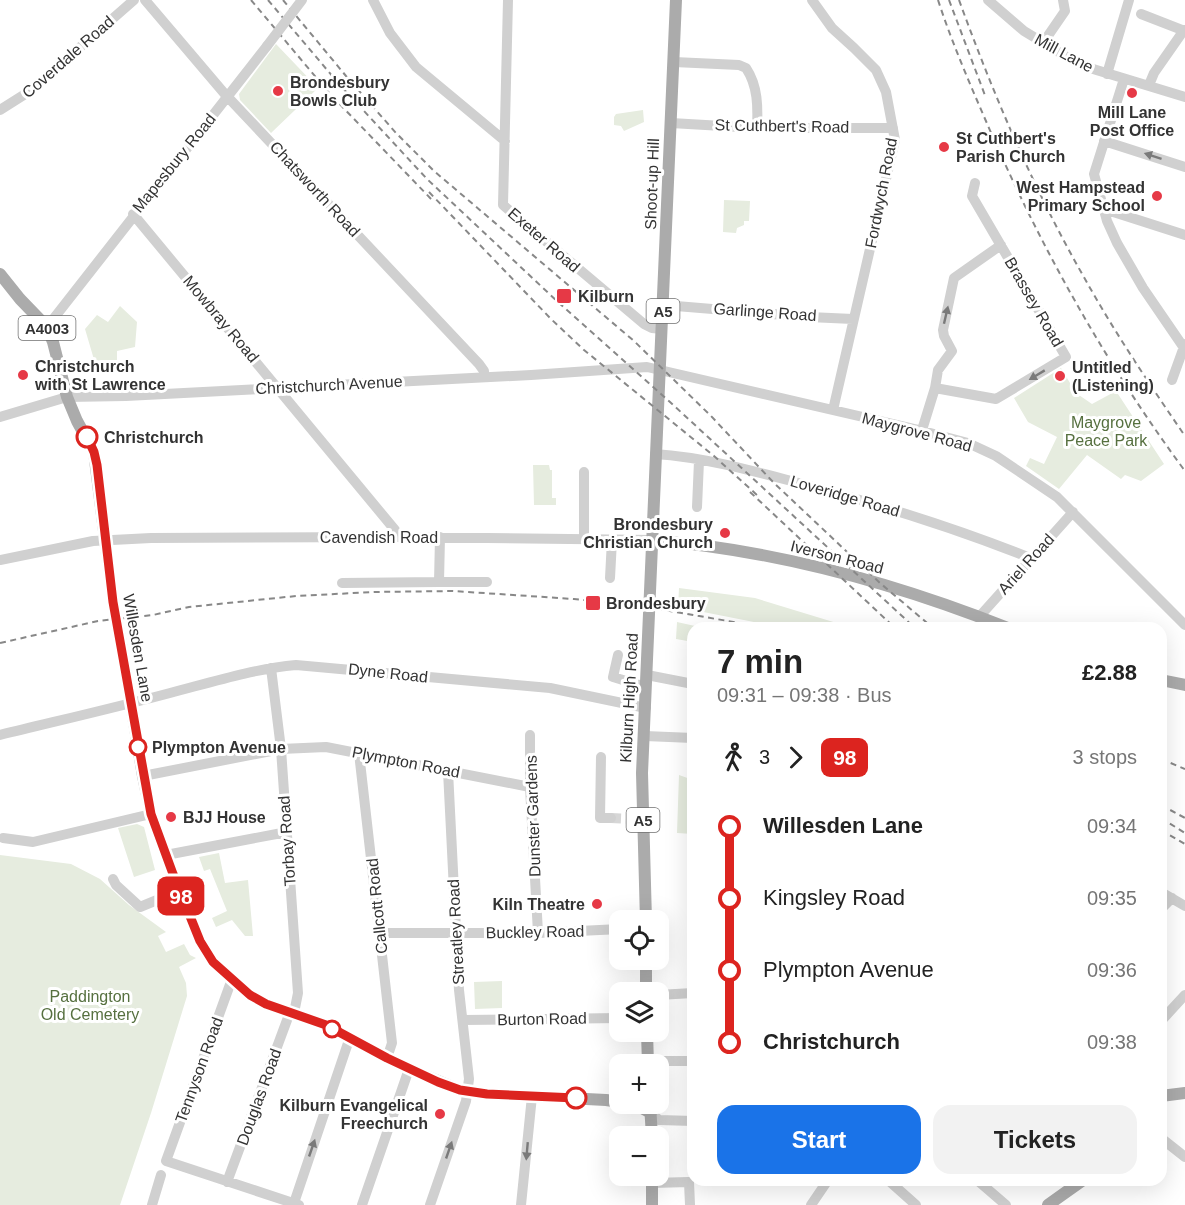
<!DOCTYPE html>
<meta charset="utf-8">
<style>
body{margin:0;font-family:Helvetica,sans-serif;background:#f2f2f2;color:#222;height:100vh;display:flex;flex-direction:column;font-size:22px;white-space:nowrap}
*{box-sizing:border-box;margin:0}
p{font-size:20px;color:#767676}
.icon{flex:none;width:33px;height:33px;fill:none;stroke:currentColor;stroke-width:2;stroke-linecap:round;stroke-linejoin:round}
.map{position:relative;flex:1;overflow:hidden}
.sheet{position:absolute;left:687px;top:622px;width:480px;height:564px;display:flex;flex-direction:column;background:#fff;border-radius:18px;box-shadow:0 6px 24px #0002}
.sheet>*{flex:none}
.badge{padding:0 12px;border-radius:9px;font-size:21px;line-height:39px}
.buttons{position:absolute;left:609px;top:910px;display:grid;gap:12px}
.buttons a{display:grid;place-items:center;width:60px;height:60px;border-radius:12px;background:#fff;box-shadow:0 6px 24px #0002;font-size:30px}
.map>.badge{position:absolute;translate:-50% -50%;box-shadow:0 0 0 3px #fff}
.legs{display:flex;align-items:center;gap:9px;height:66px;padding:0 30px;font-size:20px}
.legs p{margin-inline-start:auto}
.headline{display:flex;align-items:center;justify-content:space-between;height:102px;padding:0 30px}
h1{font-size:33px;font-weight:700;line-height:45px}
.cta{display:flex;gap:12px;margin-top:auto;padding:12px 30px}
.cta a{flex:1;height:69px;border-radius:18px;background:#1a73e8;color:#fff;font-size:24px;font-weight:700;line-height:69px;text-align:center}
.cta a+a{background:#f2f2f2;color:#222}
ul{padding:0 30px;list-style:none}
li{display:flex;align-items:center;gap:21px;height:72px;font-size:22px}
li i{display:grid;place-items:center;width:9px;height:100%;margin:0 8px;background:currentColor}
li i::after{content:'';width:15px;height:15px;margin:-8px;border:4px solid;border-radius:50%;background:#fff}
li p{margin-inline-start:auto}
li:first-child i{background:linear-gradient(#0000 50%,currentColor 0)}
li:last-child i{background:linear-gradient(currentColor 50%,#0000 0)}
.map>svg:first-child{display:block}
</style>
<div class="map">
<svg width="1185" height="1205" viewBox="0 0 1185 1205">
<rect width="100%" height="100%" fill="#fff"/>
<path fill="#e6ecdf" d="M276,44L318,88L271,133L240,100L239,94Z
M643,110L644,122L624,131L621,126L614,125V117L616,114Z
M724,200L750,201L749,221H744V225L737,228L736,233L723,232Z
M120,306L137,322L135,347L117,351V360L95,363L85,329L97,315L108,322Z
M1061,368L1076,393L1092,404L1116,391L1164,464L1141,481L1125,475L1121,479L1087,455L1059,489L1026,466L1030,458L1044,464L1057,437L1028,422L1014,398Z
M533,465H549L550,470H552V498H556V505H534Z
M679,588L755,598L853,628H785L678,607Z
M677,622L704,628H705H693V642L676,639Z
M679,775L693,780V834L677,833Z
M137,824L144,827L155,870L134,877L118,828Z
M219,853L225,883L248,880L253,936H245L232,920L216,927L212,918L227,911L210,869L204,871L199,857Z
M0,855L71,864L100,879L129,905L166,932L158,936L166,952L184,944L190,955L196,958L179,967L186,983L187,996L151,1113L120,1205H0Z
M502,981V1008L475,1009L474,982Z"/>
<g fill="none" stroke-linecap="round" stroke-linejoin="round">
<path stroke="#d6d6d6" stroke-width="10" stroke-dasharray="10 5" stroke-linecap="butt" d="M611,818L632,819"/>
<path stroke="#d0d0d0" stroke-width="10" d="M145,0L224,93L479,364L484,371V377
M373,0L390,33L416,67L505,141
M508,0L503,205L644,324L652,328L662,329
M812,0L832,28L854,48L876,70L886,92L895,140L833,410
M988,0L1024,31L1080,65L1185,97
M1141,14L1185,31
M1043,43L1065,11L1063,0
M674,62L739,65L746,68C758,86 758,107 757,128
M1107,74L1129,0
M1124,79L1094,174L1107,221L1117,243L1143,288L1184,348
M1149,85L1154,73L1184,30
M0,110L30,91L134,0
M671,123L757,128H893
M1104,141L1185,167
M1104,209L1185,235
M133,214L395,530V537
M676,306L809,317L853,319
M47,327L267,46
M1172,380L1185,344
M935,388L996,399L1066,357L972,196L975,183
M0,417L67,397L126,396L531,375L647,367L919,430L968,443L996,456L1057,497L1185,625
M922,430L935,388L938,370L952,351L944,336L943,330L954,278L1001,245
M655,454C702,457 750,470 795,482C875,503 953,527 1030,558
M584,472V539
M697,507L699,461
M0,560L93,541L151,538L395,537L652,540
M610,578L612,540
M439,582H487
M342,583L439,582L440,537
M979,617L1073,512
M618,655L613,677L646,687
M271,668L281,749L298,993L294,1013
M647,675L693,684
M0,735C57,721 114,708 170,693C212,682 253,669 296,665L550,688L646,708
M530,735V787L538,933
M645,736L693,738
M359,753L392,1043L387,1058
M601,757L600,818H611
M143,776L281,749L326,747L530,787
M632,819H643
M3,838L33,842L151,814
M166,855L287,832
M113,879L116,885L140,907L179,891
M1161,892L1185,906
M1161,909L1172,898
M379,933H538L620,929
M232,979L166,1161L299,1205
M658,995L693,993
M464,1020L620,1018
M1161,1021L1185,995
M648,1061H693
M651,1113L659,1120L693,1121
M1161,1138L1185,1157
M888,1180L916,1205
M977,1180L1006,1205
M227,1182L290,1012
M652,1183L689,1182L690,1205
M294,1203L350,1037
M152,1205L161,1175
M362,1205L409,1069
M430,1205L466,1101L469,1079L459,990L448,771
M521,1205L532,1096
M811,1205L828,1180"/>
<path stroke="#ababab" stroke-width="12" d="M0,274L20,299L47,327L53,342L67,397L77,421L94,452L113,602
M652,540C774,550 895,583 1008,628
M120,638L143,776L151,814L173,874L200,941L213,962L250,995L266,1004L326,1025L409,1069L460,1090L487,1094L606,1100L620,1102
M1161,680L1185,685
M646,921L642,773L676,0
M646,960V993
M647,1032L648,1065
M1161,1096L1185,1093
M628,1104L640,1107L651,1113
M650,1104L652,1137
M652,1176V1205
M1048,1205L1083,1180"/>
<path stroke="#888" stroke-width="2" stroke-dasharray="6 4.5" stroke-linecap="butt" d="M251,0L330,94L432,200
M268,0L339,84L427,179L559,303L670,402L915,628
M283,0L346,76L396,133L434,171L634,341L711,416L774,483L880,583L933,628
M938,0C953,46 973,91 992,135C1044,253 1108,367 1185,471
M949,0L986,98
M959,0C994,96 1034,190 1085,279C1115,333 1150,385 1185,436
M429,192L551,319L584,350L714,456L757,495
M750,492L895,628
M0,643L98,621L153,615L189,607L296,596L374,592L453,591L574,599L640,606L769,628
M1161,759L1185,769
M1161,805L1185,818
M1161,818L1185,833
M1161,830L1185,844"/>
<path stroke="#d0d0d0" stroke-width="10" d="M267,46L302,0"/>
<path stroke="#ababab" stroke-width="12" d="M113,602L120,638"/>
</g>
<defs><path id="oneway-solid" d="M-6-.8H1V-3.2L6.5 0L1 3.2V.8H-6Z" transform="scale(1.5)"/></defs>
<g fill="#7a7a7a">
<use href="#oneway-solid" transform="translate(1153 156) rotate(-162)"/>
<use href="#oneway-solid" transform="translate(946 315) rotate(-77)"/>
<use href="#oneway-solid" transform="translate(1037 375) rotate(149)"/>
<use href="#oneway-solid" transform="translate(312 1148) rotate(-71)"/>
<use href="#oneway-solid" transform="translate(449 1150) rotate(-71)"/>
<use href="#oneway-solid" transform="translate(527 1151) rotate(95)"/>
</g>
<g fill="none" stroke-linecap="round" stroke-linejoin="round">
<defs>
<path id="line-1" d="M87,437L94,452L97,465L113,602L151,814L173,874L200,941L213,962L250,995L266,1004L326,1025L387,1058L438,1082L460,1090L487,1094L576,1098"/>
</defs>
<use href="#line-1" stroke="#fff" stroke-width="14"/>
<use href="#line-1" stroke="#dc241f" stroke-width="9"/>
</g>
<g fill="#e63946" stroke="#fff" stroke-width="2">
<circle cx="278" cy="91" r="6"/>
<circle cx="1132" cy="93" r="6"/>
<circle cx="944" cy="147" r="6"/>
<circle cx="1157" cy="196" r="6"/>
<rect x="556" y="288" width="16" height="16" rx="3"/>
<circle cx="23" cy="375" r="6"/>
<circle cx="1060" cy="376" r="6"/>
<circle cx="725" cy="533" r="6"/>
<rect x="585" y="595" width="16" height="16" rx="3"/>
<circle cx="171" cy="817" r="6"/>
<circle cx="597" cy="904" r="6"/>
<circle cx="440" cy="1114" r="6"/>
</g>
<g fill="#fff" stroke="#dc241f" stroke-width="3">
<circle cx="87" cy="437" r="10"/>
<circle cx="138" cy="747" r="8"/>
<circle cx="332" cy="1029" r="8"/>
<circle cx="576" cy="1098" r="10"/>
</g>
<g text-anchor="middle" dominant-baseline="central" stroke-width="6" stroke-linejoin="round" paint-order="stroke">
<g fill="#fff" stroke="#707070" stroke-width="1.5">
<rect x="646.5" y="299" width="33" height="24" rx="4.5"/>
<rect x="18.5" y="316" width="57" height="24" rx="4.5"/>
<rect x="626.5" y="808" width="33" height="24" rx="4.5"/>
</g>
<g font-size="15" font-weight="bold" fill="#333">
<text x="663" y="311">A5</text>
<text x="47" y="328">A4003</text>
<text x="643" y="820">A5</text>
</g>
<g font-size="16" fill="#333" stroke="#fff">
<text transform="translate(1064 53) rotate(28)">Mill Lane</text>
<text transform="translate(68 57) rotate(-41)">Coverdale Road</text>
<text transform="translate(782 126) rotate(1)">St Cuthbert's Road</text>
<text transform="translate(174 163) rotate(-51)">Mapesbury Road</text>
<text transform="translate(652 184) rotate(-88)">Shoot-up Hill</text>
<text transform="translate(315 189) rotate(47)">Chatsworth Road</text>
<text transform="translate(881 193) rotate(-79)">Fordwych Road</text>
<text transform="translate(544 240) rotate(41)">Exeter Road</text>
<text transform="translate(1034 302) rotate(60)">Brassey Road</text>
<text transform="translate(765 312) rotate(4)">Garlinge Road</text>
<text transform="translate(221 319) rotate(50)">Mowbray Road</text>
<text transform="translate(329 385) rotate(-3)">Christchurch Avenue</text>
<text transform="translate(917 432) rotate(15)">Maygrove Road</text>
<text transform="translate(845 496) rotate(16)">Loveridge Road</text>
<text x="379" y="537">Cavendish Road</text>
<text transform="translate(837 557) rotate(14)">Iverson Road</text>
<text transform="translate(1026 564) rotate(-48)">Ariel Road</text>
<text transform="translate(138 648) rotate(80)">Willesden Lane</text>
<text transform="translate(388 673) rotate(6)">Dyne Road</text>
<text transform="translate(629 698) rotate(-87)">Kilburn High Road</text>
<text transform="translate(406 762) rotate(11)">Plympton Road</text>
<text transform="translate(533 816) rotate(-92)">Dunster Gardens</text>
<text transform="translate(287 841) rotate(-94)">Torbay Road</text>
<text transform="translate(377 906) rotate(-96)">Callcott Road</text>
<text transform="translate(456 932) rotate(-93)">Streatley Road</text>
<text transform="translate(535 932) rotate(-1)">Buckley Road</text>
<text transform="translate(542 1019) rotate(-1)">Burton Road</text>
<text transform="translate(199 1070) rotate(-70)">Tennyson Road</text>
<text transform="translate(259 1097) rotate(-70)">Douglas Road</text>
</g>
<g font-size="16" font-weight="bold" fill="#333" stroke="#fff" text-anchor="start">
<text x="290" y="82">Brondesbury<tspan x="290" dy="18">Bowls Club</tspan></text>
<text x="1132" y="112" text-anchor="middle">Mill Lane<tspan x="1132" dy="18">Post Office</tspan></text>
<text x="956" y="138">St Cuthbert's<tspan x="956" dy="18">Parish Church</tspan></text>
<text x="1145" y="187" text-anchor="end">West Hampstead<tspan x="1145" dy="18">Primary School</tspan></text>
<text x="578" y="296">Kilburn</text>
<text x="35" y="366">Christchurch<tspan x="35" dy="18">with St Lawrence</tspan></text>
<text x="1072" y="367">Untitled<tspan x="1072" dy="18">(Listening)</tspan></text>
<text x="713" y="524" text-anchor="end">Brondesbury<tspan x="713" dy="18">Christian Church</tspan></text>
<text x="606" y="603">Brondesbury</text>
<text x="183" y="817">BJJ House</text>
<text x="585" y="904" text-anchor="end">Kiln Theatre</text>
<text x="428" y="1105" text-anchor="end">Kilburn Evangelical<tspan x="428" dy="18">Freechurch</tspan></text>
</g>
<g font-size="16" fill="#56703f" stroke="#fff">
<text x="1106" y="422">Maygrove<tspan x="1106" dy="18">Peace Park</tspan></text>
<text x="90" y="996">Paddington<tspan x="90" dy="18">Old Cemetery</tspan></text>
</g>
<g font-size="16" font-weight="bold" fill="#333" stroke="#fff" text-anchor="start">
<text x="104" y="437">Christchurch</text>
<text x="152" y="747">Plympton Avenue</text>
</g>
</g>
</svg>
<div class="buttons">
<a><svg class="icon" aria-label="locate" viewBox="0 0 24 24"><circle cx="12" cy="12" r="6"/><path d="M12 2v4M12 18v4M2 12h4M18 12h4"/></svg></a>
<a><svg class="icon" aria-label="layers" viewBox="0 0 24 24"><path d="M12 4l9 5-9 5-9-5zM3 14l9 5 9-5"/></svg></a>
<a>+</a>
<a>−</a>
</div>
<b class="badge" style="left:181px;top:896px;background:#dc241f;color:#fff">98</b>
<section class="sheet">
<div class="headline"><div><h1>7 min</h1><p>09:31 – 09:38 · Bus</p></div><b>£2.88</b></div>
<div class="legs"><svg class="icon" aria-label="walk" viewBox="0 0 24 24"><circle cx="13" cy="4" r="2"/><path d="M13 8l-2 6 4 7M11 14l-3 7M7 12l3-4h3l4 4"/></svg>3<svg class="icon" aria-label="forward" viewBox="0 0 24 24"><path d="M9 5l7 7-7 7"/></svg><b class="badge" style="background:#dc241f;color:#fff">98</b><p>3 stops</p></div>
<ul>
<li><i style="color:#dc241f"></i><b>Willesden Lane</b><p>09:34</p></li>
<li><i style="color:#dc241f"></i><span>Kingsley Road</span><p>09:35</p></li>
<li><i style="color:#dc241f"></i><span>Plympton Avenue</span><p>09:36</p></li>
<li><i style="color:#dc241f"></i><b>Christchurch</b><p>09:38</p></li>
</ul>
<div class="cta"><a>Start</a><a>Tickets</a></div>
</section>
</div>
